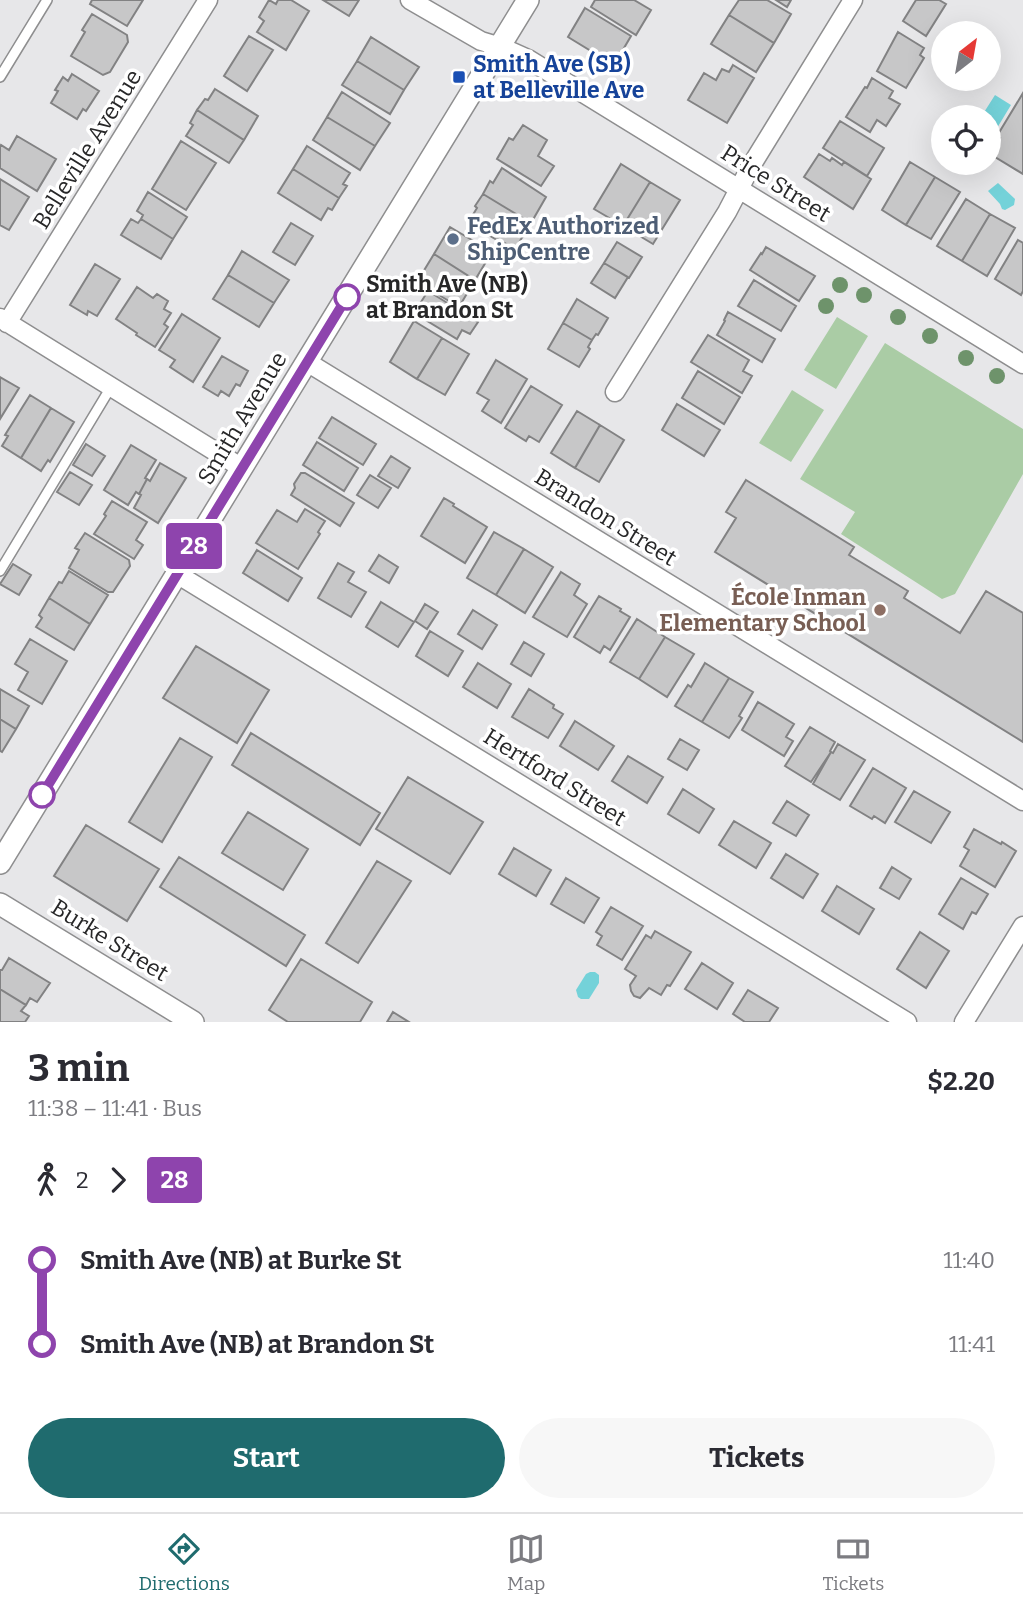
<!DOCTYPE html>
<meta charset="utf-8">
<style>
body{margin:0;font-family:Bitter,serif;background:#f7f7f7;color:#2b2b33;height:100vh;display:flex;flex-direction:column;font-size:26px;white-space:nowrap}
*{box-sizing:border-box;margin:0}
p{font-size:23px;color:#7c7c81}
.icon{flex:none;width:38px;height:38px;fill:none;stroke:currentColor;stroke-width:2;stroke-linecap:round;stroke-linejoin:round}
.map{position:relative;height:1022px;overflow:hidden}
.details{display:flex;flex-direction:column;background:#fff;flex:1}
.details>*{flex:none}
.badge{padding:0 14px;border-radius:5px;font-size:24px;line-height:46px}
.needle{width:46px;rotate:31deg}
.buttons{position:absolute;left:931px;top:21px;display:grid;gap:14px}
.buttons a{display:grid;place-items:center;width:70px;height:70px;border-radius:50%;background:#fff;box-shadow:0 7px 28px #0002;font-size:35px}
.map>.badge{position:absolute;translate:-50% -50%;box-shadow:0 0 0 4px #fff}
.legs{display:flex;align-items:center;gap:10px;height:77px;padding:0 28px;font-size:23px}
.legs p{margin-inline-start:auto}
.head{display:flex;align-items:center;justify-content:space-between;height:119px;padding:0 28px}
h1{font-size:38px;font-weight:700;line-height:52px}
.cta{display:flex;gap:14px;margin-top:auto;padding:14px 28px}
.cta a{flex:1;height:80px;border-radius:42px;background:#1f6b6e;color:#fff;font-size:28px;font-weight:700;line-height:80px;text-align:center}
.cta a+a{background:#f7f7f7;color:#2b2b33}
ul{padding:0 28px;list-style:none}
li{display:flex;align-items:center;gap:24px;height:84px;font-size:26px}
li i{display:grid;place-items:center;width:10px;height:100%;margin:0 9px;background:currentColor}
li i::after{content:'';width:18px;height:18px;margin:-9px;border:5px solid;border-radius:50%;background:#fff}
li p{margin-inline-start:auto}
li:first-child i{background:linear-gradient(#0000 50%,currentColor 0)}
li:last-child i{background:linear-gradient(currentColor 50%,#0000 0)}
.tabs{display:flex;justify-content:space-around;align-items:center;height:98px;border-top:2px solid #e1e1e2;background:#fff;font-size:19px;color:#7c7c81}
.tabs a{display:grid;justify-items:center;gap:4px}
.tabs .on{color:#1f6b6e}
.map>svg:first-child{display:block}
</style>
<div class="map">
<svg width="1023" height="1022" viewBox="0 0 1023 1022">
<rect width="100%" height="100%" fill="#e7e7e9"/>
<path fill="#aacca5" d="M837,317L868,336L836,389L804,370Z
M885,343L1023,429V474L955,594L942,599L841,534L855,512L800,479Z
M792,390L824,410L791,462L759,443Z"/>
<path fill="#74d2d9" d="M995,95L1011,105L994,133L989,130V117H981Z
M998,183L1015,199L1014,205L1005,210L1002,209L1000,204L988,191Z
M590,972H595L599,975V983L589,999H581L578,997L576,990L586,974Z"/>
<path fill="#c7c7c8" stroke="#828283" stroke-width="2" d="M92,0H143L127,26L90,4Z
M269,0L276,4L278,0H291L309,11L286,50L257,32L264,21L259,17Z
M323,0H359L349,16Z
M595,0H634L651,10L636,35L591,7Z
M739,0H767L791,14L774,43L729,15Z
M776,0H791L787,7Z
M916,0H939L946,4L926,36L903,21Z
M585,8L631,36L614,65L568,37Z
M92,14L127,35L128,42L110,72L103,75L71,56L85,32L82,30Z
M729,15L774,43L756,72L711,44Z
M898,32L924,48L920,55L924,58L906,88L877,71Z
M249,36L273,50L247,91L224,76Z
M371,37L419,67L404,90L357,61Z
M357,61L404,90L390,114L342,85Z
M733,65L754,78L727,123L688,100L704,73L716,80L722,69L729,72Z
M72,74L99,91L86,111L83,109L77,119L51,103L58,91L55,90L63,77L68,81Z
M872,78L893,91L889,98L900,104L886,126L877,120L870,132L846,117L865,87L867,88Z
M215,89L258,116L244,140L197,110L205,99L208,100Z
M342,92L390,123L375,146L327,117Z
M1023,93V174L990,154L1000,138L997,136Z
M197,110L244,140L229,163L186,136L193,125L190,123Z
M327,117L375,146L360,170L313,140Z
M840,121L884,148L867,176L823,148Z
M523,125L547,140L538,156L554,166L541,186L497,159L509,138L513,140Z
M17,136L56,159L37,191L0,168V147L1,145L9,150Z
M181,141L216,163L186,210L152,189Z
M307,146L350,173L343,184L347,186L339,198L293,169Z
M819,154L830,161L832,158L842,165L844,162L871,179L853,209L804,177Z
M910,162L935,177L906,225L882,210Z
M621,164L650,182L623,226L594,209Z
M502,168L546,197L531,223L483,194L490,181L493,183Z
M293,169L339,198L332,210L328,208L321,220L278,193Z
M935,177L960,192L931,239L906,225Z
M0,179L29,197L9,230L0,225Z
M650,182L680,200L653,244L623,226Z
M148,192L187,217L173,239L141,219L143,215L137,211Z
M483,194L531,223L515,249L498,239L497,240L468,223L477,208L475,206Z
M966,199L990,214L962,261L937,246Z
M990,214L1015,228L987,276L962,261Z
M131,219L138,223L141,219L173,239L161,259L121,235Z
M291,223L313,236L295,265L273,252Z
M450,227L492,252L475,280L434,254Z
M1018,240L1023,243V291L1021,295L995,279Z
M617,242L642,257L629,278L604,263Z
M766,247L815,276L799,301L750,270L761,253L762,254Z
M242,251L289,280L274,303L228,275Z
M434,254L475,280L459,307L417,282Z
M604,263L628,277L615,298L591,283Z
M95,264L120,279L97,316L88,311L87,315L70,305Z
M228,275L274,303L259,327L213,299Z
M754,280L796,306L781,331L738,306Z
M137,287L153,298L157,294L168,301L164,309L171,313L164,324L168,327L155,347L136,335L137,333L116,319Z
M428,291L478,322L470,334L462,330L457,339L414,313Z
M577,299L608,318L598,335L596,334L592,340L563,323Z
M728,312L775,339L762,362L717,335L725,321L724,320Z
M182,314L220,338L193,382L170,367L175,360L159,350Z
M414,321L442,338L417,379L390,362Z
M563,323L592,340L588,347L590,349L579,367L548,349Z
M708,335L749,360L743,371L752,376L742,393L691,362Z
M442,338L469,354L445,395L417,379Z
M222,356L248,371L240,386L236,384L229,396L221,391L218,396L203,387Z
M496,360L527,379L501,423L482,411L489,400L477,393Z
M698,371L740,397L724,424L682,398Z
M0,377L19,388L0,419Z
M531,386L562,405L539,442L529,436L526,441L505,428Z
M30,395L51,408L21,458L2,446L8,436L5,435Z
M677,404L720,430L704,456L662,430Z
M51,408L74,422L50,462L48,460L41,471L21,458Z
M577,411L600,425L575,468L551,453Z
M332,417L376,444L363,465L319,438Z
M600,425L624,440L599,482L575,468Z
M317,442L358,468L344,491L303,465Z
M86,444L105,456L92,476L73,465Z
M131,445L156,460L145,478L147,479L139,494L136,492L128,505L104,490Z
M391,456L410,468L398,488L378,476Z
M160,463L186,478L158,523L134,508L141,495L139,494L147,479L150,481Z
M70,472L92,485L79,505L57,492Z
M301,473H305L354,503L340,526L291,495L295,488L294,484Z
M370,475L391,488L378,508L357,495Z
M746,480L854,547L849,555L908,591L904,598L960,633L986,591L1023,613V742L715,552L736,518L726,512Z
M444,498L454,504L453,506L487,527L465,563L421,536Z
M112,501L147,522L136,540L143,545L134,559L94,534L106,516L104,514Z
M305,509L325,521L318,532L320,534L298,569L256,543L277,510L297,522Z
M494,532L524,549L496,595L467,578Z
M85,533L129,560L130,566L113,592H108L69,568L79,550L75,548Z
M524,549L553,567L525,613L496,595Z
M257,550L302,578L288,601L243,573Z
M379,555L398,567L389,583L369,571Z
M338,563L354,572L348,582L366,592L351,617L318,598Z
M13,564L31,575L19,595L0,584Z
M69,571L108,595L90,624L49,598L59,582L62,583Z
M561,572L580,584L574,595L587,604L567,637L533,617Z
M599,596L621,609L620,611L630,617L610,650L604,646L600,653L574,637Z
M49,598L90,624L74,650L36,627L42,618L39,615Z
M381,602L414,622L398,647L366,627Z
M425,604L438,612L427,629L415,621Z
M473,610L497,625L482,649L458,634Z
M637,619L665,637L639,679L610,662Z
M430,631L463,651L448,676L416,656Z
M665,637L694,654L667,697L639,679Z
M30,639L67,661L42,704L18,690L28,672L15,664Z
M524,642L544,654L531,676L511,664Z
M196,646L269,690L237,743L163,698Z
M478,663L511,684L497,708L463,687Z
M705,663L729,678L702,722L675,706L688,685L691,687Z
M729,678L753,692L739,716L742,718L729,738L702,722Z
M0,689L29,706L16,729L0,719Z
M529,689L554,705L553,708L563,714L548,738L512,717Z
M758,702L794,724L786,737L793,741L784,756L742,730Z
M0,719L16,729L2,752L0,751Z
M575,721L614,746L598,770L560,746Z
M810,727L835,742L830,751L831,752L811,782L785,766Z
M251,733L380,813L360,845L232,765Z
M180,738L212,757L162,842L129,822Z
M680,739L699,750L687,770L668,759Z
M838,744L865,760L840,800L813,784L831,752L833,753Z
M628,756L663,777L647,803L612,781Z
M873,768L906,788L885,823L874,816L872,819L850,806Z
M408,777L483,822L450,874L376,829Z
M683,789L714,809L699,833L668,814Z
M914,791L950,812L931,843L895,822Z
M787,801L809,815L796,836L773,823Z
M248,812L308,849L283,890L222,853Z
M734,821L771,843L756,868L719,845Z
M86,825L159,869L127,921L54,876Z
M974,829L1001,844L1002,842L1016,851L995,887L960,866L969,850L964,847Z
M514,848L551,870L536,896L499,874Z
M786,854L818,874L803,898L771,878Z
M179,857L305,935L286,966L160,887Z
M377,861L411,881L358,963L326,943Z
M892,867L911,879L899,899L880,888Z
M566,878L599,898L584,923L551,904Z
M961,878L988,894L976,914L972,912L963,929L939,914Z
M837,886L874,909L859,934L822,911Z
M611,907L643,926L622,960L597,945L602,936L596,932Z
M655,931L691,952L670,986L667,985L661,995L649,988L640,998L634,996L631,991L630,985L636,976L625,969L646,935L651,938Z
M920,932L949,951L926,988L897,969Z
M9,958L50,983L37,1002L30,998L26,1005L0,989V970H2Z
M301,959L372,1002L360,1022H288L269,1010Z
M702,963L733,983L717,1009L685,989Z
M0,989L26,1005L21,1011L29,1016L25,1022H0Z
M748,990L778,1008L769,1022H745L733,1014Z
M393,1012L409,1022H387Z"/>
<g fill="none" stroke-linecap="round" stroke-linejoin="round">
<defs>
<path id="service" d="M0,77L47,0
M0,571L111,387"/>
<path id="minor" d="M410,0L481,41L501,47L528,59L1023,364
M0,318L242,468
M7,323L208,0
M307,362L1023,801
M615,392L727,212L751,166L853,0
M177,574L907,1022
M964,1022L1023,926"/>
<path id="tertiary" d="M0,863L528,0
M0,904L193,1022"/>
</defs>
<use href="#service" stroke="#8e8e8f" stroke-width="12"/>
<use href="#minor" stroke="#8e8e8f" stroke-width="21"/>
<use href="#tertiary" stroke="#8e8e8f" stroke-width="24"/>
<use href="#service" stroke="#fff" stroke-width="9"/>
<use href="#minor" stroke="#fff" stroke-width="18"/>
<use href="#tertiary" stroke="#fff" stroke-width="21"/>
</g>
<g fill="#6e936b">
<circle cx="840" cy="285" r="8"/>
<circle cx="864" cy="295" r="8"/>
<circle cx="826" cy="306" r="8"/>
<circle cx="898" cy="317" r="8"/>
<circle cx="930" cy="336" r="8"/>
<circle cx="966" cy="358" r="8"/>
<circle cx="997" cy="376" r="8"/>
</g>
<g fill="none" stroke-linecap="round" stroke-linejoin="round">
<defs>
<path id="line-1" d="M42,795L347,297"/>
</defs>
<use href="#line-1" stroke="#fff" stroke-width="16"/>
<use href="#line-1" stroke="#8e44ad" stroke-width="10"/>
</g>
<rect fill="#1a4fb4" stroke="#fff" stroke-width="2.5" x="452" y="70" width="14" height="14" rx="3.5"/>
<circle fill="#5c6f8a" stroke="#fff" stroke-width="2.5" cx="453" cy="239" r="7"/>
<g fill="#fff" stroke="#8e44ad" stroke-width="3.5">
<circle cx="347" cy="297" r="12"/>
<circle cx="42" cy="795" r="12"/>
</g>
<circle fill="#8d6e63" stroke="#fff" stroke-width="2.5" cx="880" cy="610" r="7"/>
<g text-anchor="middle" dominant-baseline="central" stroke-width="7" stroke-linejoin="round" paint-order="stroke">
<g font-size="23" font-weight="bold" fill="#164399" stroke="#fff" text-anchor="start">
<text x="473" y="64">Smith Ave (SB)<tspan x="473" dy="26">at Belleville Ave</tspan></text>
</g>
<g font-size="23" fill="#272728" stroke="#fff">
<text transform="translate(87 149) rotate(-58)">Belleville Avenue</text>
<text transform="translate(776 183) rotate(32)">Price Street</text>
<text transform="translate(242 418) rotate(-59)">Smith Avenue</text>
<text transform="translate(606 517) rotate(32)">Brandon Street</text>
<text transform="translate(555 777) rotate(32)">Hertford Street</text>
<text transform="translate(110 940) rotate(32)">Burke Street</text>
</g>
<g font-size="23" font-weight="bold" fill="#4e5e75" stroke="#fff" text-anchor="start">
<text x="467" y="226">FedEx Authorized<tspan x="467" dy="26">ShipCentre</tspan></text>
</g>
<g font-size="23" font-weight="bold" fill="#272728" stroke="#fff" text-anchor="start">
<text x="366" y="284">Smith Ave (NB)<tspan x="366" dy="26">at Brandon St</tspan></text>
</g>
<g font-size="23" font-weight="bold" fill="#785e54" stroke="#fff" text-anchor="end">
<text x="866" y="597">École Inman<tspan x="866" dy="26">Elementary School</tspan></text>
</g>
</g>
</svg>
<div class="buttons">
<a><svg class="needle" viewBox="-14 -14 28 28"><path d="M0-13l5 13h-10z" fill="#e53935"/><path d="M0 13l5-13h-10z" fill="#7c7c81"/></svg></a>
<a><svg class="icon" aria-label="locate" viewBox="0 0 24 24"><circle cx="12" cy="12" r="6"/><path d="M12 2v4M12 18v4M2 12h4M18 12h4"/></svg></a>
</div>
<b class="badge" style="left:194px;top:546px;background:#8e44ad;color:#fff">28</b>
</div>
<section class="details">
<div class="head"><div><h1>3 min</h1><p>11:38 – 11:41 · Bus</p></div><b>$2.20</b></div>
<div class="legs"><svg class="icon" aria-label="walk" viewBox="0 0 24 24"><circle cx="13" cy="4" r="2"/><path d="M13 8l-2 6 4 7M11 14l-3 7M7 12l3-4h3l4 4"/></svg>2<svg class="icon" aria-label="forward" viewBox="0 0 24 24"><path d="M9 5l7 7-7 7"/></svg><b class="badge" style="background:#8e44ad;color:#fff">28</b></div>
<ul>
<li><i style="color:#8e44ad"></i><b>Smith Ave (NB) at Burke St</b><p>11:40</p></li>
<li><i style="color:#8e44ad"></i><b>Smith Ave (NB) at Brandon St</b><p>11:41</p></li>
</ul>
<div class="cta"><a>Start</a><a>Tickets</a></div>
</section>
<nav class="tabs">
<a class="on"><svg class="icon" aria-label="directions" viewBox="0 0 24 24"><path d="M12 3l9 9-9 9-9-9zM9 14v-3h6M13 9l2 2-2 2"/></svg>Directions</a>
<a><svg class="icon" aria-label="map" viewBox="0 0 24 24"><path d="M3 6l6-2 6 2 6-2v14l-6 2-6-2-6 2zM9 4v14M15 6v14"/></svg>Map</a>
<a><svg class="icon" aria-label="tickets" viewBox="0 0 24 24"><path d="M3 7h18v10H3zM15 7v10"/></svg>Tickets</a>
</nav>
